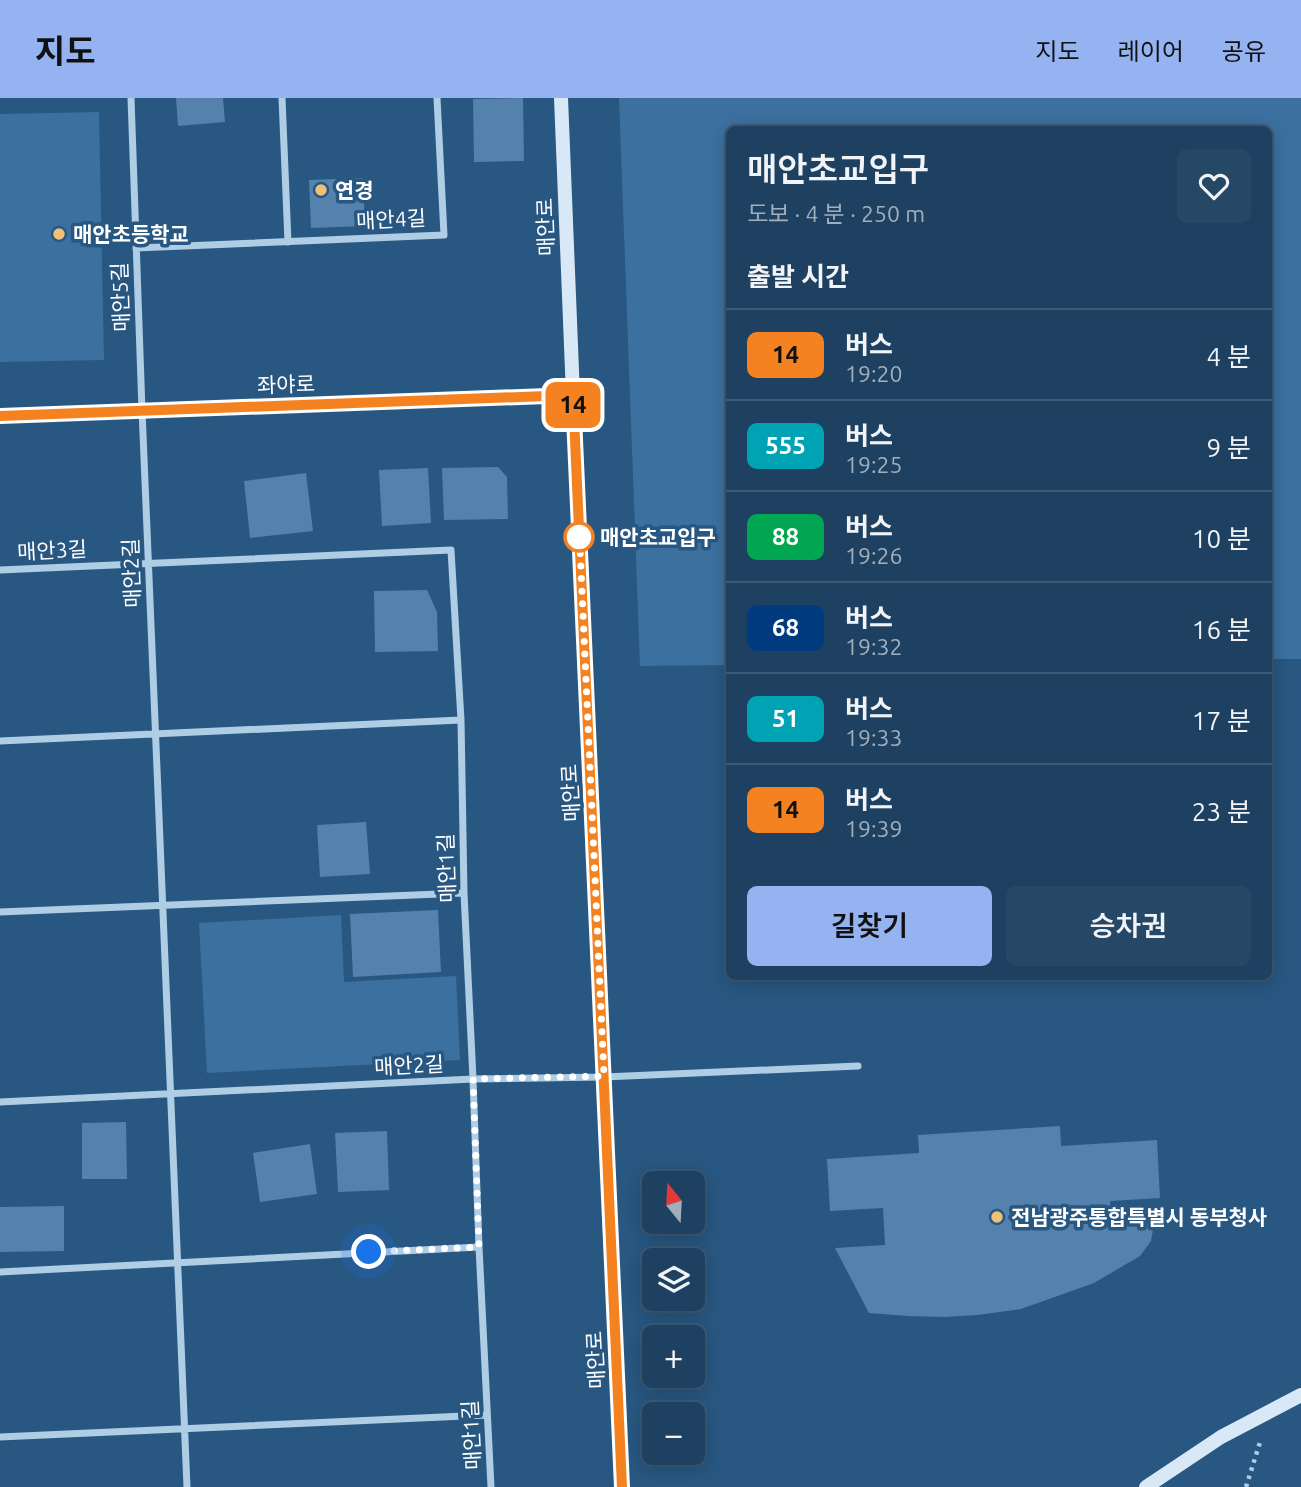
<!DOCTYPE html>
<html lang="ko">
<meta charset="utf-8">
<style>
body{margin:0;font-family:Ubuntu,"Noto Sans KR",sans-serif;background:#264867;color:#f1f3f6;height:100vh;display:flex;flex-direction:column;font-size:26px;white-space:nowrap}
*{box-sizing:border-box;margin:0}
p{font-size:23px;color:#a1afbd}
.icon{flex:none;width:38px;height:38px;fill:none;stroke:currentColor;stroke-width:2;stroke-linecap:round;stroke-linejoin:round}
.map{position:relative;flex:1;overflow:hidden}
.details{position:absolute;left:726px;top:28px;width:546px;height:854px;display:flex;flex-direction:column;background:#1e4161;border-radius:10px;box-shadow:0 4px 18px #0003,0 0 0 2px #3c5a76}
.details>*{flex:none}
.badge{padding:0 14px;border-radius:10px;font-size:24px;line-height:46px}
.needle{width:46px;rotate:342deg}
.buttons{position:absolute;left:642px;top:1073px;display:grid;gap:14px}
.buttons a{display:grid;place-items:center;width:63px;height:63px;border-radius:10px;background:#1e4161;box-shadow:0 4px 18px #0003,0 0 0 2px #3c5a76;font-size:35px}
.you{position:absolute;width:35px;height:35px;margin:-18px;border:5px solid #fff;border-radius:50%;background:#1a73e8;box-shadow:0 0 0 10px #1a73e833}
.map>.badge{position:absolute;translate:-50% -50%;box-shadow:0 0 0 4px #fff}
h2{padding:0 21px;font-size:26px;line-height:63px}
.round{display:grid;place-items:center;flex:none;width:74px;height:74px;border-radius:10px;background:#264867}
.summary{display:flex;align-items:center;justify-content:space-between;height:119px;padding:0 21px}
h1{font-size:33px;font-weight:600;line-height:52px}
.action{display:flex;gap:14px;margin-top:auto;padding:14px 21px}
.action a{flex:1;height:80px;border-radius:10px;background:#95b2f1;color:#111;font-size:28px;font-weight:600;line-height:80px;text-align:center}
.action a+a{background:#264867;color:#f1f3f6}
ul{padding:0;list-style:none}
li{display:flex;align-items:center;gap:21px;height:91px;padding:0 21px;border-top:2px solid #3c5a76}
li div{flex:1}
li b{display:block;font-size:26px}
li em{font-style:normal}
li .badge{min-width:77px;font-weight:700;text-align:center}
header{display:flex;align-items:center;gap:42px;box-sizing:border-box;height:98px;padding:0 35px;background:#95b2f1;color:#111}
header strong{font-size:33px}
nav{display:flex;gap:38px;margin-inline-start:auto;font-size:24px}
.map>svg:first-child{display:block}
</style>
<header>
<strong>지도</strong>
<nav><a>지도</a><a>레이어</a><a>공유</a></nav>
</header>
<div class="map">
<svg width="1301" height="1389" viewBox="0 0 1301 1389">
<rect width="100%" height="100%" fill="#285781"/>
<path fill="#3c709f" d="M619,0H1301V561H1269V32H730V567L640,568Z
M99,14L104,262L0,264V16Z
M341,817L344,884L456,878L460,962L207,975L199,825Z"/>
<path fill="#5482ac" d="M176,0H223L225,24L178,28Z
M523,0L524,63L474,64L473,1Z
M363,80L365,128L311,130L309,82Z
M498,369L507,379L508,421L444,422L442,370Z
M428,370L431,425L382,428L379,372Z
M306,375L313,433L250,440L244,383Z
M427,492L437,514L438,553L375,554L374,493Z
M366,724L370,776L320,779L317,727Z
M438,812L441,874L353,879L350,816Z
M126,1024L127,1081H82V1025Z
M1060,1028L1061,1048L1157,1042L1160,1100L1110,1103L1112,1129L1154,1126L1151,1143L1140,1158L1094,1185L1021,1211L977,1217L945,1219L908,1218L869,1215L835,1150L885,1147L883,1110L830,1113L827,1061L919,1055L918,1037Z
M387,1033L389,1092L338,1094L335,1035Z
M310,1046L317,1096L260,1104L253,1055Z
M64,1108V1153L0,1154V1109Z"/>
<g fill="none" stroke-linecap="round" stroke-linejoin="round">
<path stroke="#b0cde6" stroke-width="4.5" stroke-dasharray="3.5 5" stroke-linecap="butt" d="M1246,1389L1261,1341"/>
<path stroke="#b0cde6" stroke-width="7" d="M131,0L142,312L187,1389
M282,0L288,144
M136,150L444,137L437,0
M0,472L451,452L461,622L464,795L473,981L479,1149L491,1389
M0,643L461,622
M0,814L464,795
M0,1004L473,981L604,979L858,968
M0,1174L479,1149
M0,1339L487,1317"/>
<path stroke="#d9e8f6" stroke-width="14" d="M561,0L573,297L622,1389
M0,318L573,297
M1146,1389L1221,1339L1301,1297"/>
</g>
<g fill="none" stroke-linecap="round" stroke-linejoin="round">
<defs>
<path id="line" d="M0,318L573,297L622,1389"/>
</defs>
<use href="#line" stroke="#fff" stroke-width="16"/>
<use href="#line" stroke="#f58220" stroke-width="10"/>
<path stroke="#fff" stroke-width="7" stroke-dasharray="0 12.6" d="M369,1154L479,1149L473,981L604,978L579,428V439"/>
</g>
<g fill="#eec176" stroke="#285781" stroke-width="2.5">
<circle cx="321" cy="92" r="7"/>
<circle cx="59" cy="136" r="7"/>
<circle cx="997" cy="1119" r="7"/>
</g>
<circle fill="#fff" stroke="#f58220" stroke-width="3.5" cx="579" cy="439" r="14"/>
<g text-anchor="middle" dominant-baseline="central" stroke-width="7" stroke-linejoin="round" paint-order="stroke">
<g font-size="21" font-weight="bold" fill="#fff" stroke="#285781" text-anchor="start">
<text x="335" y="92">연경</text>
<text x="73" y="136">매안초등학교</text>
<text x="1011" y="1119">전남광주통합특별시 동부청사</text>
</g>
<g font-size="21" fill="#fff" stroke="#285781">
<text transform="translate(391 121) rotate(-3)">매안4길</text>
<text transform="translate(545 129) rotate(-92)">매안로</text>
<text transform="translate(120 199) rotate(-92)">매안5길</text>
<text transform="translate(286 286) rotate(-2)">좌야로</text>
<text transform="translate(52 452) rotate(-3)">매안3길</text>
<text transform="translate(131 475) rotate(-92)">매안2길</text>
<text transform="translate(570 695) rotate(-93)">매안로</text>
<text transform="translate(446 770) rotate(-92)">매안1길</text>
<text transform="translate(409 967) rotate(-3)">매안2길</text>
<text transform="translate(595 1262) rotate(-93)">매안로</text>
<text transform="translate(471 1337) rotate(-93)">매안1길</text>
</g>
<g font-size="21" font-weight="bold" fill="#fff" stroke="#285781" text-anchor="start">
<text x="600" y="439">매안초교입구</text>
</g>
</g>
</svg>
<div class="buttons">
<a><svg class="needle" viewBox="-14 -14 28 28"><path d="M0-13l5 13h-10z" fill="#e53935"/><path d="M0 13l5-13h-10z" fill="#a1afbd"/></svg></a>
<a><svg class="icon" aria-label="layers" viewBox="0 0 24 24"><path d="M12 4l9 5-9 5-9-5zM3 14l9 5 9-5"/></svg></a>
<a>+</a>
<a>−</a>
</div>
<div class="you" style="left:369px;top:1154px"></div>
<b class="badge" style="left:573px;top:307px;background:#f58220;color:#111">14</b>
<section class="details">
<div class="summary"><div><h1>매안초교입구</h1><p>도보 · 4 분 · 250 m</p></div><a class="round"><svg class="icon" aria-label="heart" viewBox="0 0 24 24"><path d="M12 20l-8-8c-3-5 5-10 8-4 3-6 11-1 8 4z"/></svg></a></div>
<h2>출발 시간</h2>
<ul>
<li><span class="badge" style="background:#f58220;color:#111">14</span><div><b>버스</b><p>19:20</p></div><em>4 분</em></li>
<li><span class="badge" style="background:#00a3b4;color:#fff">555</span><div><b>버스</b><p>19:25</p></div><em>9 분</em></li>
<li><span class="badge" style="background:#00a651;color:#fff">88</span><div><b>버스</b><p>19:26</p></div><em>10 분</em></li>
<li><span class="badge" style="background:#003b80;color:#fff">68</span><div><b>버스</b><p>19:32</p></div><em>16 분</em></li>
<li><span class="badge" style="background:#00a3b4;color:#fff">51</span><div><b>버스</b><p>19:33</p></div><em>17 분</em></li>
<li><span class="badge" style="background:#f58220;color:#111">14</span><div><b>버스</b><p>19:39</p></div><em>23 분</em></li>
</ul>
<div class="action"><a>길찾기</a><a>승차권</a></div>
</section>
</div>
